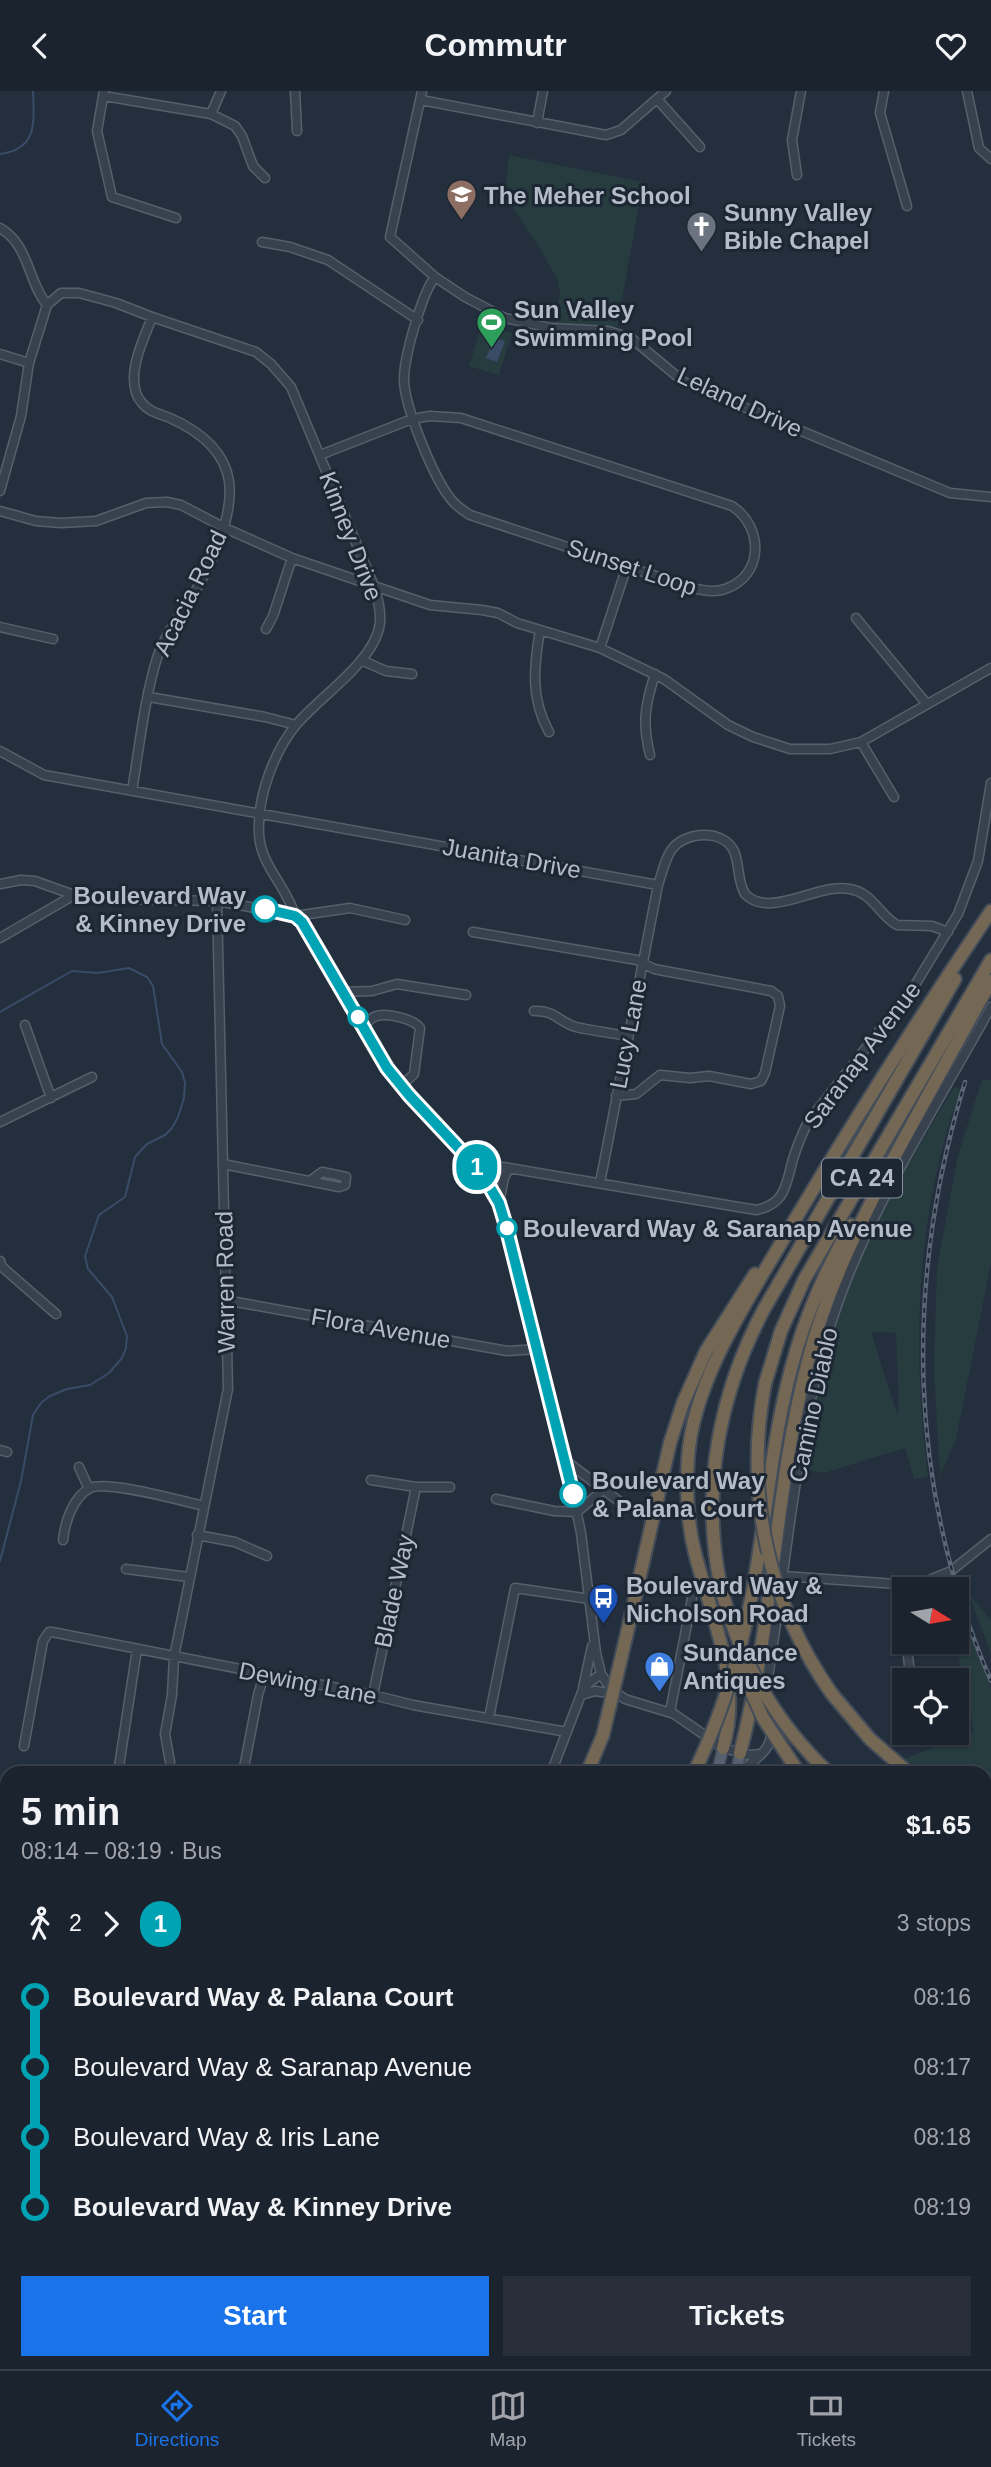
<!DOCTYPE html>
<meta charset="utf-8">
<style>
body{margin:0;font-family:Helvetica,sans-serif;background:#282f3a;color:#f1f3f6;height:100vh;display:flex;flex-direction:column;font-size:26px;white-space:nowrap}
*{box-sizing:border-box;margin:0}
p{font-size:23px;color:#a0a4aa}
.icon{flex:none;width:38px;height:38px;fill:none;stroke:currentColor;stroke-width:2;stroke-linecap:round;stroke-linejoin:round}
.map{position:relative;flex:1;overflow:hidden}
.sheet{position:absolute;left:0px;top:1675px;width:992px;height:604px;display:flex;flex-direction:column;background:#1b232e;border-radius:21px 21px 0 0;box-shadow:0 2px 5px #0004,0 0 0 2px #39404a}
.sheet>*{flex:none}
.badge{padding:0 14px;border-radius:23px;font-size:24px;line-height:46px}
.needle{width:46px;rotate:101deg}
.buttons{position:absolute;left:892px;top:1486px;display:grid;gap:14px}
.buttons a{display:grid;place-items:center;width:77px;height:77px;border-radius:0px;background:#1b232e;box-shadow:0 2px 5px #0004,0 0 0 2px #39404a;font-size:35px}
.map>.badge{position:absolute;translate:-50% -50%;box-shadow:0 0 0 4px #fff}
.legs{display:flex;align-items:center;gap:10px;height:77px;padding:0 21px;font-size:23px}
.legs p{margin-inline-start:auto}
.summary{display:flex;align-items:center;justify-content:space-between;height:119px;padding:0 21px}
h1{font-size:38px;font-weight:700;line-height:52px}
.primary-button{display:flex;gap:14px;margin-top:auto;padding:14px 21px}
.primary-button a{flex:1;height:80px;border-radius:0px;background:#1a73e8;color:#fff;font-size:28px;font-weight:700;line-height:80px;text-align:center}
.primary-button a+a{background:#282f3a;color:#f1f3f6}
ul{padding:0 21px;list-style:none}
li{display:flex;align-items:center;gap:24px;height:70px;font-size:26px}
li i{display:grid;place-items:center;width:10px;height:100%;margin:0 9px;background:currentColor}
li i::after{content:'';width:18px;height:18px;margin:-9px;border:5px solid;border-radius:50%;background:#1b232e}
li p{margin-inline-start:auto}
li:first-child i{background:linear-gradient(#0000 50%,currentColor 0)}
li:last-child i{background:linear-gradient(currentColor 50%,#0000 0)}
header{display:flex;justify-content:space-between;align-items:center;height:91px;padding:0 21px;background:#1b232e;font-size:32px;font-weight:700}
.menu{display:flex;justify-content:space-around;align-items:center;height:98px;border-top:2px solid #39404a;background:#1b232e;font-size:19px;color:#a0a4aa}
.menu a{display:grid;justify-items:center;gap:4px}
.menu .current{color:#1a73e8}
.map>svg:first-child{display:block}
</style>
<header><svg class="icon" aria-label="back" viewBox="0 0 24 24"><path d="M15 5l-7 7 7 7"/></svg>Commutr<svg class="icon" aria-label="heart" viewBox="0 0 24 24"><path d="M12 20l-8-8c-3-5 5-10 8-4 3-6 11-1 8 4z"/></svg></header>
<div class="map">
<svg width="991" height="2278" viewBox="0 0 991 2278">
<rect width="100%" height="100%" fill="#242f3e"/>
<path fill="#263c3f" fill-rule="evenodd" d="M509,64L643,91L617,237L555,232L560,202L558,189L539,156L505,105Z
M482,233L512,242L499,284L469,275Z
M982,989H991V1172L956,1348L940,1385L934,1280L937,1176L958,1064Z
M954,996L961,998C915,1122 912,1256 928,1386L914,1388L905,1357L824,1382L804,1379C816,1299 834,1217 870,1144C895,1093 925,1045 954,996ZM871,1241L896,1242L899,1317L897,1323Z
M969,1503L991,1529V1563Z
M957,1509L991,1597V1721L985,1718V1682H923L904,1668L974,1641L956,1551Z
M364,2272H427L428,2278H367Z"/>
<path fill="#394c67" d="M495,247L505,250L497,271L486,267Z"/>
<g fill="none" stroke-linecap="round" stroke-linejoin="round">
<path stroke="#394c67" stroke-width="2" d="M0,63C38,58 34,31 33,0
M0,921L72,880L98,882L129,877L147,886L153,895L162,953L182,981L185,992L184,1007L178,1026L172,1037L165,1044L147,1053L135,1066L125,1106L99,1124L85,1165L88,1178L112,1206L127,1245L126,1257L122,1267L109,1282L90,1294L67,1298L50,1305L41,1312L33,1324L21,1390L0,1470
M0,1744L7,1746"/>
<defs>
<path id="minor" d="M104,0L97,40L112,106L176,127
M295,0L297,40
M422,0L390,146L435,186L465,206L505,227L551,237L608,240L631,247L684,291L950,402L991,406
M884,0L880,22L907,115
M967,0L979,57L991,68
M104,5L211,23L235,35L242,45L253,75L265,87
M657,8L700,56
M421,9L606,44L621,39L666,0
M211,23L221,0
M537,32L543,0
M797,84L792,49L801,0
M0,137C29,153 28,191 47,214
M262,151L290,156L328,169L418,229
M0,263L29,272
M320,364L412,328L430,325L461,327L732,415C764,436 764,485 725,498C714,502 703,499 692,497L470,424C462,419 455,414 450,407C433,385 404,315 404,288C404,266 422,202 435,186
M0,400L21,325L29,272L47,214L61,202H79L116,212L152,226L256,261L271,273L291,296L374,495C378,508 381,519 380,532C375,571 320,605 296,634C273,662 257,707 259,743C260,774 288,797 295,825L350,817L405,829
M0,420L36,430L61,432L96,430L146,412L167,411L181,414L225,437L292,467L374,495L430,514L482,519L498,522L517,532L600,557L664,588L728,634L753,646L790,658H830L861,651L991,577
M856,527L926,612
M0,536L53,548
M266,538L273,525L292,467
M540,539C534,575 530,607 549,641
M600,557L627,475
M361,569L386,580L412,583
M149,606L265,626L296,634
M861,651L894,706
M0,660L44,684L658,794
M650,664C642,632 645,614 655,583
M132,700C139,658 145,603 158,564C166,542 180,524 193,504C211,475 234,425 229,390C224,358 197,339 170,327C160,323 149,321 142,312C136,306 134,296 134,287C134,267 145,245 152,226
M0,793L21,789L35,790L74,804L102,808L217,810L283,822L295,825L302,831C337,876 355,934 389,980C423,1025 475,1060 499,1112L571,1394L581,1442L596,1562L601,1583L611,1598L625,1608L674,1623L723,1657L749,1664L761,1663
M473,841L637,869L654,878L771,900L778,905L780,915L765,982L761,990L751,993L709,985L690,987L660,984L636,1003L616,1005
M0,847L74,804
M342,901L372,900L397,893L466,904
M534,920C556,919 558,931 576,936C593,940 611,942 628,945
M25,934L51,1007
M363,936C367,932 371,926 377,925C388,922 414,928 420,937L414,983L401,995
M0,1031L92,986
M223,1073L339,1096L345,1094L346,1086L322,1081L310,1090
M481,1081L493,1076H503L756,1119C786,1113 786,1093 793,1068C797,1055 802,1043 808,1031L915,894L958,823L978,770L991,692
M600,1092L658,794C662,783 665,767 672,758C686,740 723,738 734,760C740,774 737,790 745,803C770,829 819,791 850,798C873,802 879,824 897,834L932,835L948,841
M499,1112L504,1087L509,1077
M0,1170L2,1176L56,1223
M225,1209L507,1260L537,1258
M0,1359L7,1361
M566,1370L620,1411
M79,1376L89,1398
M371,1389L416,1396H450
M496,1408L554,1420L577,1421L603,1399
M197,1444L235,1451L267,1465
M63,1449C65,1431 73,1406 90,1397C108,1389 182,1410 204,1415
M126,1478L189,1486
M783,1485L897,1493L924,1491L951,1480L991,1448
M897,1493L905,1546
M906,1550L910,1581
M583,1597L592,1555
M766,1603C771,1563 778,1523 783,1482C796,1386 808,1290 843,1198C881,1099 940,1009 991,916
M373,1604L416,1396
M581,1604L595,1600L615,1603
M670,1621L693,1502
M489,1627L515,1497L590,1508
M24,1655L43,1550L49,1541H52L373,1604L413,1614L567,1641
M170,1671L165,1643L172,1604L174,1566L228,1298L217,810
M118,1682L137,1558
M243,1682L258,1604L264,1584
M551,1682L582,1601L590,1591L601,1583
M740,1682C753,1669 773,1659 771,1640
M0,1847L7,1851
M985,1877H991
M0,1961L7,1974
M0,2012L7,2010
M985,2065L991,2063
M0,2222L7,2236
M0,2256L7,2243
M985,2259L991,2260
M0,2263L7,2264
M38,2272L47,2278
M287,2272L291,2278
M427,2272L429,2275
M837,2272L840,2278
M949,2278L952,2272"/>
<path id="major" d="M717,1682L723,1657
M736,1682L740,1662
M0,1772L7,1777
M0,1785L7,1790
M524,2272L525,2278
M534,2272L535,2278
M700,2278L702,2272
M713,2278L714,2272"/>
<path id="highway" d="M972,912L980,890
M765,1293L781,1240L804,1189L991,869
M758,1468C769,1398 776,1325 797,1257C810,1214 829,1173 851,1134
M720,1492C701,1397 719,1303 764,1218L955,888
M627,1542L670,1352L683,1312L706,1260L755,1183
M832,1603L870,1648L909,1682
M723,1657C743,1589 711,1527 695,1462C687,1431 686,1399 688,1367C693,1288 751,1204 790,1137C854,1029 921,924 991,820
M740,1662C774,1532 774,1396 809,1266C827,1199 857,1138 889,1076C922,1014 957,952 991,890
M587,1682L603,1644
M985,1728L991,1730
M985,1750L991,1752
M985,1770L991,1773
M985,1796L991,1801
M985,1815L991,1817
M71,2278L76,2272
M101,2278L107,2272
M134,2278L140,2272
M147,2278L153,2272
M170,2278L176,2272"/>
</defs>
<use href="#minor" stroke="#565f6c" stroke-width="11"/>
<use href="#major" stroke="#414a57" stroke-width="13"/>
<use href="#highway" stroke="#434c59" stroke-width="16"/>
<use href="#minor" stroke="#38414e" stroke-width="8"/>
<use href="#major" stroke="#56606e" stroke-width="10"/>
<use href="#highway" stroke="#746855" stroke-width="12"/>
<defs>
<path id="rail" d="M965,991C904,1192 907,1396 991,1590"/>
</defs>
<use href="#rail" stroke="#5a6575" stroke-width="4.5"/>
<use href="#rail" stroke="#1d2633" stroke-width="2" stroke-dasharray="5" stroke-linecap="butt"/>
<defs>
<path id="highway-bridge" d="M765,1293C744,1403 768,1512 832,1603
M720,1492C737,1564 774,1631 829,1682
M737,1570L763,1627L799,1682
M603,1644L627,1542
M694,1682C727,1613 747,1543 758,1468"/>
</defs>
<use href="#highway-bridge" stroke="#434c59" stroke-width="16" stroke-linecap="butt"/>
<use href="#highway-bridge" stroke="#746855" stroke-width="12"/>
</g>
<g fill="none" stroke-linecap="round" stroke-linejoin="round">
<defs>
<path id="line-1" d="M265,818L295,825L302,831L387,977L409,1004L481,1081L499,1112L506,1135L573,1403"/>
</defs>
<use href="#line-1" stroke="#fff" stroke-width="16"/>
<use href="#line-1" stroke="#00a3b4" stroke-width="10"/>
</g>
<defs>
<symbol id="school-pin" viewBox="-11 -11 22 30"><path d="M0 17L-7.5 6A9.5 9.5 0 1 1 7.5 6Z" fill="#8d6e63" stroke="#1d2633"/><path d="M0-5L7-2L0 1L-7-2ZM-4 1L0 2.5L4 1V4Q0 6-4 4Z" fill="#fff"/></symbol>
<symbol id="church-pin" viewBox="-11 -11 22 30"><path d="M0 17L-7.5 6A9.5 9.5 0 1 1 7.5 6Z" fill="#6b7280" stroke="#1d2633"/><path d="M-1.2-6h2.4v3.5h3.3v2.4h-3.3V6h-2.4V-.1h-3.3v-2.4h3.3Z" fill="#fff"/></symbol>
<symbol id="stadium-pin" viewBox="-11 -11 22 30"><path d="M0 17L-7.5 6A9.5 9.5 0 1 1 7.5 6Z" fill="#2e9e5b" stroke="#1d2633"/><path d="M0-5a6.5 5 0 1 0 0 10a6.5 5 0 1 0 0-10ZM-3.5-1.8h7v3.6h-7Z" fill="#fff"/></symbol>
<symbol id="bus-pin" viewBox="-11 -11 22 30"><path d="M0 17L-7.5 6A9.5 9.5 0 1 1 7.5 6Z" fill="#1a4fb4" stroke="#1d2633"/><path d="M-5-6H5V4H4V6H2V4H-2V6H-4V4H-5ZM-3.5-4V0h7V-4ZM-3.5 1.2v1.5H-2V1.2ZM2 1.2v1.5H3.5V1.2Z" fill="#fff"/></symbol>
<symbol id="shop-pin" viewBox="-11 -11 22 30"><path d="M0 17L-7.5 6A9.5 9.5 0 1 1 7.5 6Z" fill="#3f7fe0" stroke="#1d2633"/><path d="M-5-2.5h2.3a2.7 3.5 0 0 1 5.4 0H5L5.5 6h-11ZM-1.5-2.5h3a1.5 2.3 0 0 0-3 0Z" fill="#fff"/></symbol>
</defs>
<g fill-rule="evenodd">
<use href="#school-pin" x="444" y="86" width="35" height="47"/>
<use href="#church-pin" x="684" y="118" width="35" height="47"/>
<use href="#stadium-pin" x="474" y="214" width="35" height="47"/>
<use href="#bus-pin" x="586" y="1490" width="35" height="47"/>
<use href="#shop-pin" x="642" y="1558" width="35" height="47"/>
</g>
<g fill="#fff" stroke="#00a3b4" stroke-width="3.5">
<circle cx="265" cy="818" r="12"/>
<circle cx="358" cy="926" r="9"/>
<circle cx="507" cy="1137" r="9"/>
<circle cx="573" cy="1403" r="12"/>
</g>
<g text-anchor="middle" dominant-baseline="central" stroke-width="6" stroke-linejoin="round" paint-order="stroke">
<rect fill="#1d2633" stroke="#878f9c" stroke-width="2" x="822" y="1067.5" width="80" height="39" rx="5"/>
<g font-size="23" font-weight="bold" fill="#b4bcc9">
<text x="862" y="1087">CA 24</text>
</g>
<g font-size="24" font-weight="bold" fill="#b4bcc9" stroke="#1d2633" text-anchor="start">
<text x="484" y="104">The Meher School</text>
<text x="724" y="121">Sunny Valley<tspan x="724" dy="28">Bible Chapel</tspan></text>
<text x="514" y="218">Sun Valley<tspan x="514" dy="28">Swimming Pool</tspan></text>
<text x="626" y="1494">Boulevard Way &amp;<tspan x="626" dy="28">Nicholson Road</tspan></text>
<text x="683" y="1561">Sundance<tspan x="683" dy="28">Antiques</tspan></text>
</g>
<g font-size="24" fill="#b4bcc9" stroke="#1d2633">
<text transform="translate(740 311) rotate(25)">Leland Drive</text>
<text transform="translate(351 445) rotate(69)">Kinney Drive</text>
<text transform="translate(632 476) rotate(18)">Sunset Loop</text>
<text transform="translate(190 502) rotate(-64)">Acacia Road</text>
<text transform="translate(512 767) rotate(10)">Juanita Drive</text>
<text transform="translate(628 943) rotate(-79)">Lucy Lane</text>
<text transform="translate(862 964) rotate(-53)">Saranap Avenue</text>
<text transform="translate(225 1191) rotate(-91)">Warren Road</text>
<text transform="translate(381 1237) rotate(10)">Flora Avenue</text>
<text transform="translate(813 1314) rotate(-78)">Camino Diablo</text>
<text transform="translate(394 1500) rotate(-78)">Blade Way</text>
<text transform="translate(308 1592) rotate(11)">Dewing Lane</text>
</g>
<g font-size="24" font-weight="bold" fill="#b4bcc9" stroke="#1d2633" text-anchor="start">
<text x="246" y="804" text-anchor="end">Boulevard Way<tspan x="246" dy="28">&amp; Kinney Drive</tspan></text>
<text x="523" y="1137">Boulevard Way &amp; Saranap Avenue</text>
<text x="592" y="1389">Boulevard Way<tspan x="592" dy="28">&amp; Palana Court</tspan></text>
</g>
</g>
</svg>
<div class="buttons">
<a><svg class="needle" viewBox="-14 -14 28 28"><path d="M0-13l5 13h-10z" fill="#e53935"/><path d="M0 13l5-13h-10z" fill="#a0a4aa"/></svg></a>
<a><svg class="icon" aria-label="locate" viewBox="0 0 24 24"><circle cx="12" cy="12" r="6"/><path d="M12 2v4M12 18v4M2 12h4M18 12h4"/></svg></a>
</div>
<b class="badge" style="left:477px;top:1076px;background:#00a3b4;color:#fff">1</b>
<section class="sheet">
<div class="summary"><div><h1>5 min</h1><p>08:14 – 08:19 · Bus</p></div><b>$1.65</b></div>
<div class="legs"><svg class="icon" aria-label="walk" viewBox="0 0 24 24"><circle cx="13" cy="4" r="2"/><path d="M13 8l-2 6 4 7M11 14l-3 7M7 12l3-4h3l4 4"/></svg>2<svg class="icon" aria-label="forward" viewBox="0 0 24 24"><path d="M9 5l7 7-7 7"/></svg><b class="badge" style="background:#00a3b4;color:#fff">1</b><p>3 stops</p></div>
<ul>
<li><i style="color:#00a3b4"></i><b>Boulevard Way &amp; Palana Court</b><p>08:16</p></li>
<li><i style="color:#00a3b4"></i><span>Boulevard Way &amp; Saranap Avenue</span><p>08:17</p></li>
<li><i style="color:#00a3b4"></i><span>Boulevard Way &amp; Iris Lane</span><p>08:18</p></li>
<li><i style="color:#00a3b4"></i><b>Boulevard Way &amp; Kinney Drive</b><p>08:19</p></li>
</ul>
<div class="primary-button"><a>Start</a><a>Tickets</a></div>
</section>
</div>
<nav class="menu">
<a class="current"><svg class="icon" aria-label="directions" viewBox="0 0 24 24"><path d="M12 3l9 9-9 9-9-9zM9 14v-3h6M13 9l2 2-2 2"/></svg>Directions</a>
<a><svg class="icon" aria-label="map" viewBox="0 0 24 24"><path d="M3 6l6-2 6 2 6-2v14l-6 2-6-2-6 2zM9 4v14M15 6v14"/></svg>Map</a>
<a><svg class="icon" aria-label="tickets" viewBox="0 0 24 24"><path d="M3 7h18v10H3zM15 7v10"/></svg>Tickets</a>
</nav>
